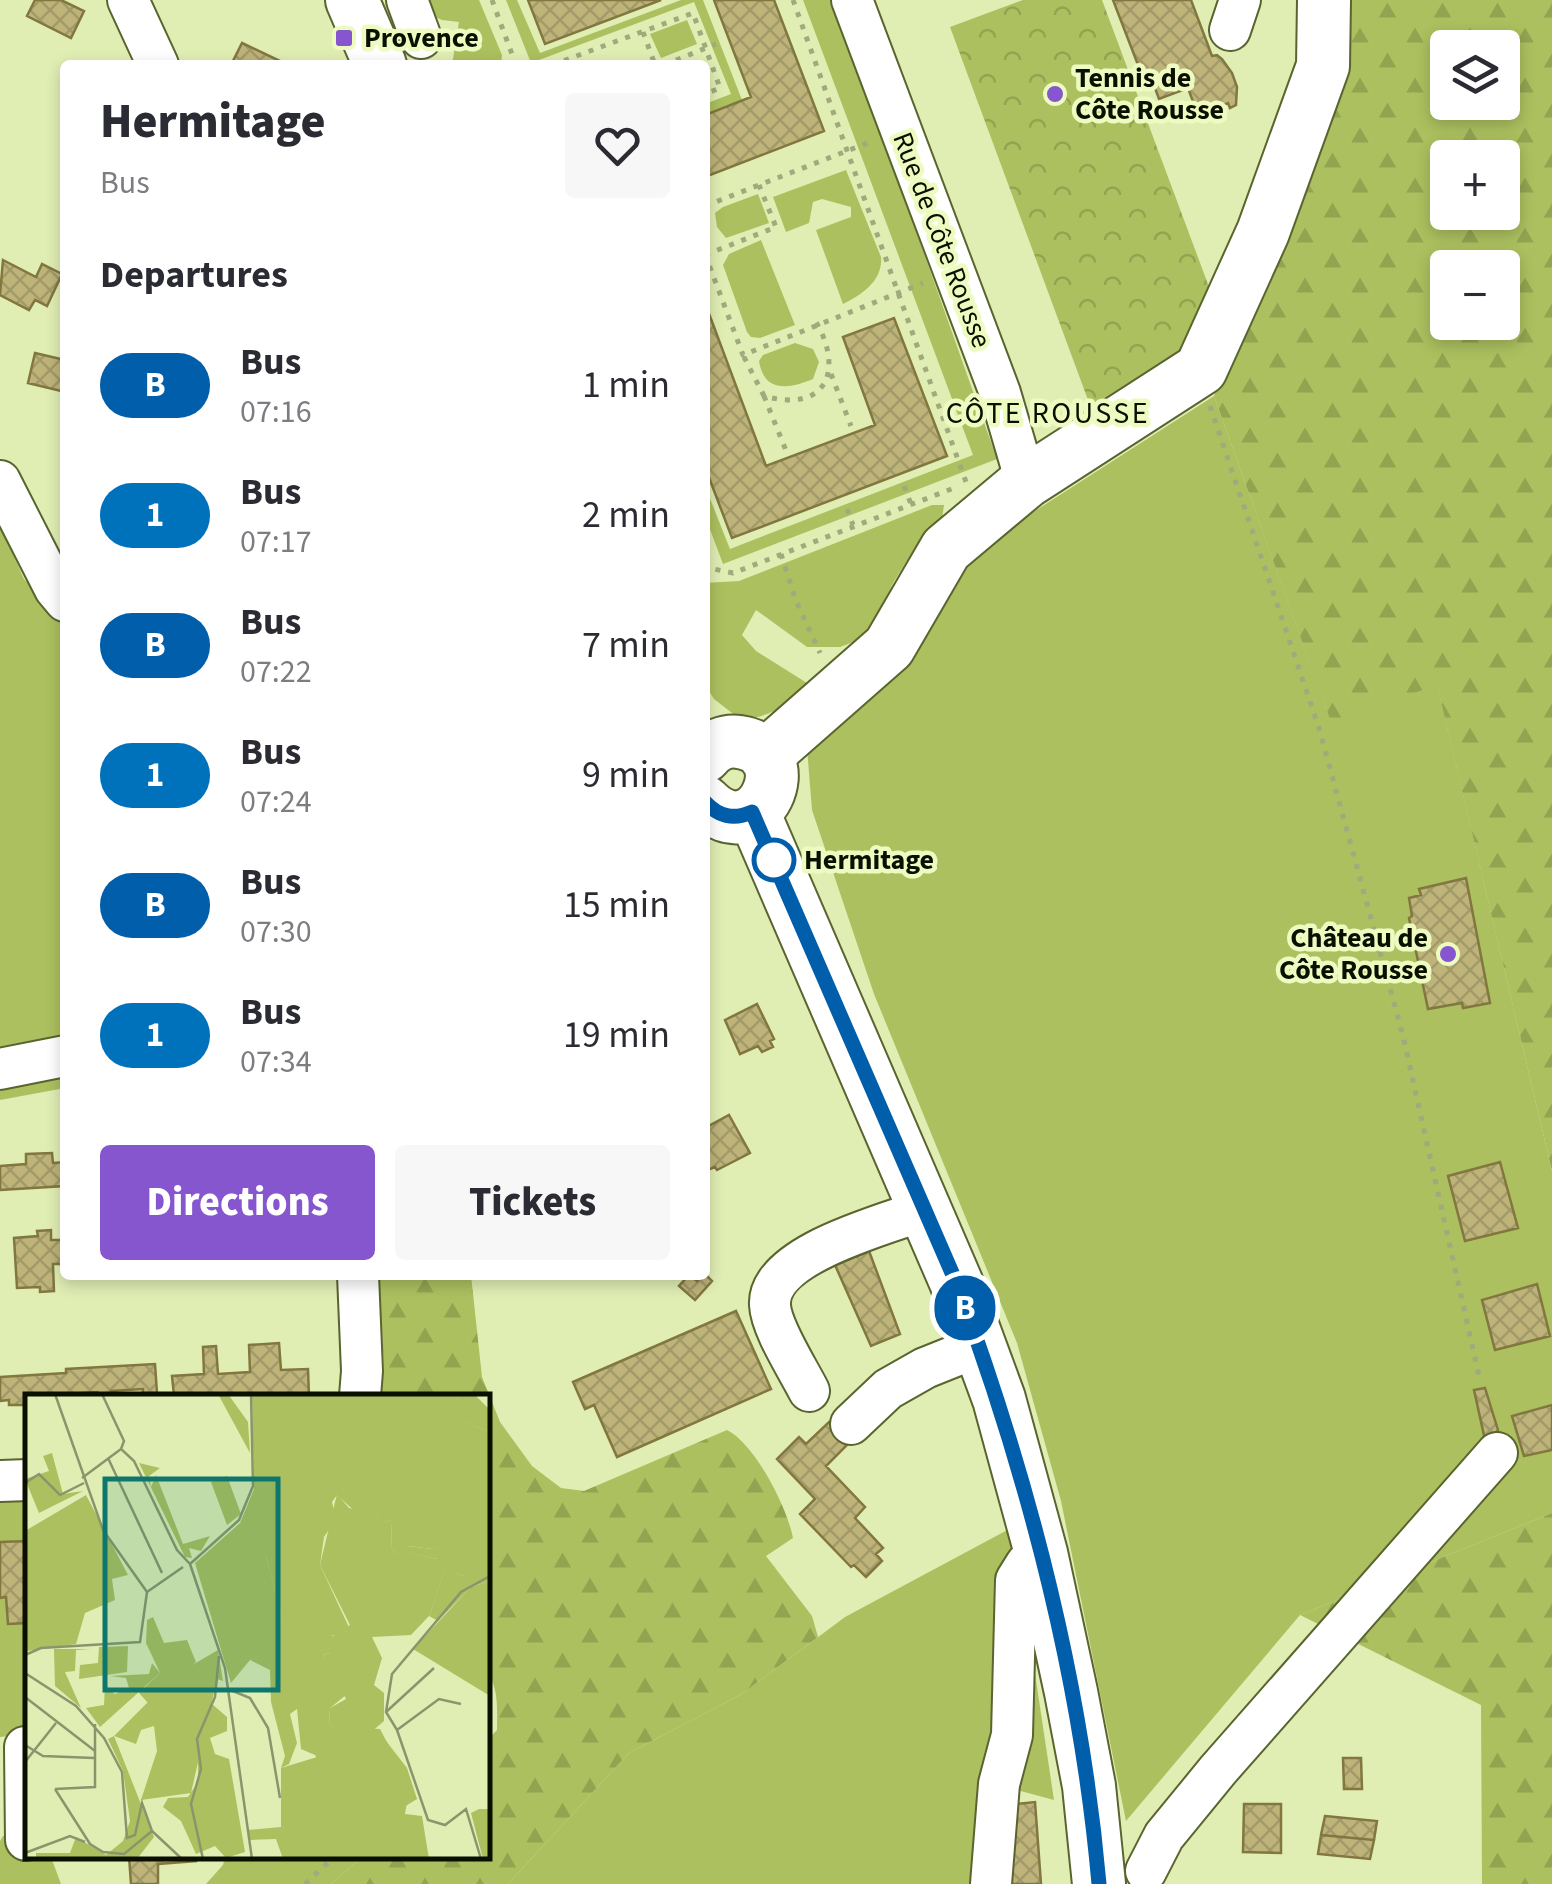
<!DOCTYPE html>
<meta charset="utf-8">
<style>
body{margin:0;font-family:"Source Sans 3",sans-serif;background:#f7f7f7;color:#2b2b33;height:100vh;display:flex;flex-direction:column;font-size:38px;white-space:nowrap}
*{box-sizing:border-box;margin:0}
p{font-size:32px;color:#7c7c81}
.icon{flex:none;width:55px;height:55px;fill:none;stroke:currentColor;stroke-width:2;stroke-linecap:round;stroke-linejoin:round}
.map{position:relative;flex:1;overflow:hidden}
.sheet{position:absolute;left:60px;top:60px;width:650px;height:1220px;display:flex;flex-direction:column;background:#fff;border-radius:10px;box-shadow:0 5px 15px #0003}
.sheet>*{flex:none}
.badge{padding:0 20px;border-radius:32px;font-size:35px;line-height:65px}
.fabs{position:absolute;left:1430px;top:30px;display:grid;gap:20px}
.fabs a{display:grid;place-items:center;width:90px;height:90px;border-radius:10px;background:#fff;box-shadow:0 5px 15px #0003;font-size:50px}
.map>.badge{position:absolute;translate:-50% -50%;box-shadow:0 0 0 5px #fff}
h2{padding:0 40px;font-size:38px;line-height:90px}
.round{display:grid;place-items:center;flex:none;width:105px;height:105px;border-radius:10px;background:#f7f7f7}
.head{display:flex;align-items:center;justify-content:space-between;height:170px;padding:0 40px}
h1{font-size:48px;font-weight:800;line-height:75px}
.action{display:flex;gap:20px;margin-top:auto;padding:20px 40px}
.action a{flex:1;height:115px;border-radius:10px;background:#8656ce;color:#fff;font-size:40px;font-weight:800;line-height:115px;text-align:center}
.action a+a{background:#f7f7f7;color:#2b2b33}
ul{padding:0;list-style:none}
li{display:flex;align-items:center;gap:30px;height:130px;padding:0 40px}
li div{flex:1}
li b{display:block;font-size:38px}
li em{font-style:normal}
li .badge{min-width:110px;font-weight:700;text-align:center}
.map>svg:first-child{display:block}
</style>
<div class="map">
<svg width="1552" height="1884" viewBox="0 0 1552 1884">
<defs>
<pattern id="forest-firs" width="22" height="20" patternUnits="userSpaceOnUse" patternTransform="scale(2.5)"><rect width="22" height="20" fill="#acc05f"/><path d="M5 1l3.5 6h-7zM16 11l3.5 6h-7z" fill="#93a451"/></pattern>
<pattern id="park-crowns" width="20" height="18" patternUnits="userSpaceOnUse" patternTransform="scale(2.5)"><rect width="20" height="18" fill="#acc05f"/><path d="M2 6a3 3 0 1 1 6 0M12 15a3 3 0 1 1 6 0" fill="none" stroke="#93a451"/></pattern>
<pattern id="building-cross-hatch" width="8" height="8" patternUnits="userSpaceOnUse" patternTransform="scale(2.5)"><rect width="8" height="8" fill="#beb47a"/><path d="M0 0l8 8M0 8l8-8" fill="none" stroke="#a29a68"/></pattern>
</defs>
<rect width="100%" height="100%" fill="#e0eeb4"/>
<path fill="#acc05f" d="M421,0H479L502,55L501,65H452L459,22L442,20L424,12Z
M506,0H517L540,53L681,0H703L742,100L705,114V104L731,94L694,2L531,63Z
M803,0H834L997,459L723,564L705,516V486L730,549L973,455Z
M687,20L697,44L661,58L650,34Z
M846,170L881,257C883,280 863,294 843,304L816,230L851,217V207L822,199L813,202L809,223L786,232L773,197Z
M758,194L769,223L726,238L717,227L715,213L723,207Z
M761,240L795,325L760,338L751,337L747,332L723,265L729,254Z
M795,343L813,349L819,362L813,379C789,389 764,393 759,361L763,355Z
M1214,396L1331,721L1437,684L1552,1171V1513L1300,1615L1126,1821L1061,1501L1017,1343L874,994L812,810L807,748L940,603L985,543Z
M932,505H944L942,519L921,538L893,583L874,625L859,640L840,647H807L756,610L742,635L756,651L807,683C788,706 770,717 741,720L714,699L705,685V583L739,581Z
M0,525L24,579L65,624V890L62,892L65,914V1088L0,1100Z
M28,1497L27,1734L0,1737V1498Z
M1013,1527L1054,1800L999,1785L980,1884H508L629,1753L742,1694L845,1617Z
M15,1835L28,1856L51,1857L61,1884H0V1841L3,1836Z
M225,1857H362L331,1884H206L223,1865Z"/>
<path fill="url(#forest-firs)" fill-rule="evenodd" d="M1336,0H1552V1171L1437,685L1331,722L1214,396L1338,91ZM1448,48H1502V102H1448ZM1448,158H1502V212H1448ZM1448,268H1502V322H1448Z
M379,1275H471L482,1377L500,1422L532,1466L561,1488L584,1491L727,1430C755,1444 787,1507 793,1538L766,1556L812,1616L818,1637L742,1694L629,1753L508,1884H331L362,1857L488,1856V1739L497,1730C497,1710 499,1690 488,1673V1396H378L384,1370Z
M1552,1513V1884H1482L1481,1705L1300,1615Z"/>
<path fill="url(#park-crowns)" d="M1023,0H1102L1218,311L1197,351L1091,408L950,27Z"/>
<path fill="url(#building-cross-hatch)" stroke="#81773f" stroke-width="2.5" d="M35,0H61L84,11L71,38L27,16Z
M528,0H661L545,44Z
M714,0H774L824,131L705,177V115L751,97Z
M1113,0H1191L1212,56L1217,55L1222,59L1232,73L1237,87L1236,105L1230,108L1228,103L1198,115L1188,88L1159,99L1152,80L1145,83Z
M242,43L282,62L281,65H231Z
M3,260L36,277L42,264L62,274L47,306L35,300L29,310L0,295Z
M705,303L766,466L875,425L843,337L894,318L947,456L732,538L705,467Z
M35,353L65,360V392L28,383Z
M1466,878L1490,1003L1463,1008L1462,1003L1428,1009L1409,918L1412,916L1409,898L1421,895L1419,889Z
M757,1004L774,1039L770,1041L773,1047L762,1052L758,1046L740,1054L725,1020Z
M729,1115L750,1153L717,1170L715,1167L705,1171V1128Z
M52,1153L53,1163L65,1162V1186L0,1190V1166L26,1164V1154Z
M1500,1162L1518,1228L1465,1241L1448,1176Z
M51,1230V1240H65V1264H53L54,1291L40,1292V1287L17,1288L14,1238L38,1236L37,1231Z
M869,1251L900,1334L871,1346L835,1265Z
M705,1274L712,1281L695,1300L679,1286L689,1275L697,1281Z
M1537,1284L1550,1336L1495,1350L1482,1300Z
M736,1311L771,1389L617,1457L594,1405L585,1409L573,1382Z
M279,1343L281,1370L308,1369L309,1396H174L172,1376L204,1374L203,1347L216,1346L218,1374L250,1372L249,1345Z
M155,1364L157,1393L143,1394V1389L111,1391V1395L97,1396V1392L67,1394V1396H28L23,1405H9V1400L0,1401V1377L66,1373V1369Z
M1485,1388L1498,1430L1487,1449L1474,1390Z
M1552,1405V1450L1524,1456L1512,1416Z
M829,1422L848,1444L826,1466L865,1507L855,1518L883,1548L876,1554L882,1561L866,1577L854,1565L851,1567L800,1514L815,1499L777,1459L799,1437L806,1444Z
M28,1541V1623L8,1624L6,1597L0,1598V1542Z
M1343,1758H1361L1362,1789H1344Z
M1035,1802L1041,1884H1012L1005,1805Z
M1244,1804H1281V1853L1243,1852Z
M1325,1816L1377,1821L1374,1840L1321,1835Z
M1321,1835L1374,1840L1370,1859L1318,1854Z
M129,1856H196V1861L158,1864V1884H131Z"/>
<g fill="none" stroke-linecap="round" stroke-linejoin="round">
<defs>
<path id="minor" d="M128,0L158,65
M407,0L421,38
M852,0L1000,393L1026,482
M1230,30L1240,0
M0,481L55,589L65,601
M0,1069L65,1056
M358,1275L362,1371L360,1396
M809,1391C798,1369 771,1328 770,1305C767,1254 887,1224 924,1210
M851,1424L888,1389L925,1368L980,1346
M0,1481L28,1480
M25,1747L26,1840
M1146,1871L1164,1836L1218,1770L1497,1453
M991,1884L999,1784L1012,1735L1016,1580L1026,1564L1041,1553"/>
<path id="major" d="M352,0L380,65
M705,756C714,745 726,740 739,742C806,751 758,856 705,802
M765,756L889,647L946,549L1026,482L1201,369L1263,232L1323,66L1324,0
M753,812L956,1282L999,1399L1041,1553L1071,1692L1089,1786L1099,1884"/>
</defs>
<use href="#minor" stroke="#59642f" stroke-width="44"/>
<use href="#major" stroke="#59642f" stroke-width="56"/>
<path stroke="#9faa7d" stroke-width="5" stroke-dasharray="5 8" stroke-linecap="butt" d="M492,0L516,65
M793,0L966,482
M643,32L655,65
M552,65L693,13L720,88L705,94
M664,65L716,44
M705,206L870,142
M705,254L743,355L923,283
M705,255L776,227L759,185
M744,357L764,396C829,414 845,367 813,317
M831,374L851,426
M764,396L787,453
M1210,406L1319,728L1403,1036L1479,1376
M904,486L911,504
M705,497H706
M847,509L853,525
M781,554L796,601L820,653
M705,563L709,568L733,573L954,488
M305,1884L335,1856"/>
<use href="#minor" stroke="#fff" stroke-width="40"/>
<use href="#major" stroke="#fff" stroke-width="52"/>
</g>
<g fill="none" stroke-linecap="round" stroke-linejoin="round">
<defs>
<path id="line" d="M705,802C719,817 734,820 752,812L956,1282C1028,1476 1081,1678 1099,1884"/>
</defs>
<use href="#line" stroke="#fff" stroke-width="22"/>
<use href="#line" stroke="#005eab" stroke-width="15"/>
</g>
<g fill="#8656ce" stroke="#edfbc1" stroke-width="4">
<rect x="334" y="28" width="20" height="20" rx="5"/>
<circle cx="1055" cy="94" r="10"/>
<circle cx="1448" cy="954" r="10"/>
</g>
<circle fill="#fff" stroke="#005eab" stroke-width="5" cx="774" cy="860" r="20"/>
<g text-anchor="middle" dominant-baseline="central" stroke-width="9" stroke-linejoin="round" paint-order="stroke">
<g font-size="28" font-weight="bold" fill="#0b0f00" stroke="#edfbc1" text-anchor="start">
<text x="364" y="38">Provence</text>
<text x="1075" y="78">Tennis de<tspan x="1075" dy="32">Côte Rousse</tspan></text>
<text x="1428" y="938" text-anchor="end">Château de<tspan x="1428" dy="32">Côte Rousse</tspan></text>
</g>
<g font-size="28" fill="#0b0f00" stroke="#edfbc1">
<text transform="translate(942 240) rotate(69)">Rue de Côte Rousse</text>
</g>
<g font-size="28" font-weight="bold" fill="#0b0f00" stroke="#edfbc1" text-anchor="start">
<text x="804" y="860">Hermitage</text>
</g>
<g font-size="30" letter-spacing="2.5" fill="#0b0f00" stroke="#edfbc1">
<text x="1048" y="413">CÔTE ROUSSE</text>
</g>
</g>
<g transform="translate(25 1394)">
<rect width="465" height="465" fill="#e0eeb4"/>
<path d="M193,0H203L223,28L225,59ZM432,0H449L465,16V38L435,27ZM27,59L38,100L58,97L14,119L0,85L24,77L18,62ZM114,69L135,74L124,82L126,93L131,81L158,150L185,142L176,157L164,154L167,164L160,163ZM312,100L324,114L352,119L354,130L366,126L367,156L393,172L412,165L384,159L382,152L408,155L422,148L445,178L436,182L421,173L404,222L386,241L347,243L357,264L349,291L359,299V327L345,339L304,332L305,314L321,305L298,261L305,259L309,239L325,231L295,171ZM61,101L103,181L87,185L90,206L60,219L51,250L2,257L0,137ZM215,129L241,162L265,250L225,266L206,289L170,169ZM465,187V302L388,255L446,193ZM103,252L102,278L54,285L55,271L73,269L74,253ZM29,255H66L51,256L50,277L40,278L56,314L30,292ZM193,256L198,287L192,285L166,399L116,406L132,357L129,332L116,336L111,350L89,342L150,281ZM127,269L135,279L75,333L61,314L79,311L80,291L90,300L104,294L101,284L85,282L124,280Z" fill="#acc05f"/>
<path d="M227,0H432L436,27L465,38V187L446,193L413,227L404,222L421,172L436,182L444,178L422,149L408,155L383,152L385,159L412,165V172L393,173L367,156L366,126L353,131L352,119L344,120L350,127L335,122L312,101L307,108L311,125L299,143L295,171L328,242L307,241L317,252L313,269L305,259L298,261L321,301L305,314L304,332L355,335L392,405L379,413L296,372L290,361L276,355L272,315L265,320L272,349L264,370L256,374L260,362L246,308L245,276L225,266L264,249L241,162L229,166L215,129L229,95ZM128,223L139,249L162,246L171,268L123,309L114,299L135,279L121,249L122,226ZM187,310L202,323V337L185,344L190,360L204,365L220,458L201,464L190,452L171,460L156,427L138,413L143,404L163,403L173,388V349ZM89,342L129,443L112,465H11V459H45L51,443L81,461L98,447L105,427L98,377L83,345ZM454,415H465V465H458L446,419Z" fill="#acc05f"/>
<path d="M202,82L216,120L202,131L186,88ZM358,343L382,374L392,405L382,408L380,420L397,422L404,465H258L251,445L225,446L223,436L256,433V374Z" fill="#acc05f"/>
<path fill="none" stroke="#8b956c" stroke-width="2.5" d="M30,0L78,136L122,198M77,0L99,47L96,55L109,67L152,156L165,170M83,64L137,179M57,84L96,55M0,89L14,80L35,101L59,89M165,170L200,274L227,465M165,170L214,126L228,92L226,0M122,198L158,173M0,261L16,254L115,248L122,198M0,279L51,312L79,344L97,378L102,444L110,441L117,409L127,437L157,465M203,295L225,304L243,334L255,404M0,303L70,357M361,318L409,274M372,336L361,318L367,280L436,198L465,182M372,336L403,426L420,431L441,415L456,465M372,336L414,305L436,310M0,351L18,362L69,364M0,368L31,329M30,395L65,450L78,458L99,460L127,437M30,395L70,393V330M0,459L45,442L60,448M178,465L166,410L176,375L172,345L190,303L194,262"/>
<path fill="#0f766e" fill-opacity="0.15" stroke="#0f766e" stroke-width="5" d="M80,85H253V296H80Z"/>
<rect width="465" height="465" fill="none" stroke="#0b0f00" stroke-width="5"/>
</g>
</svg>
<div class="fabs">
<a><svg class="icon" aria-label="layers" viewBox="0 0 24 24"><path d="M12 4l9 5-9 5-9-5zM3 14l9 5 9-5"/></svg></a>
<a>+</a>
<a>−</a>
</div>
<b class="badge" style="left:965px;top:1308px;background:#005eab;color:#fff">B</b>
<section class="sheet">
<div class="head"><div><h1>Hermitage</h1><p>Bus</p></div><a class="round"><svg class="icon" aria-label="heart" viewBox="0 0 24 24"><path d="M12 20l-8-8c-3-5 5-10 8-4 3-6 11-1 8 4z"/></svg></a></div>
<h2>Departures</h2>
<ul>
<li><span class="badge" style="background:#005eab;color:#fff">B</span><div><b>Bus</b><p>07:16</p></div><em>1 min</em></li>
<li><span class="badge" style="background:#0072bc;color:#fff">1</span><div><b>Bus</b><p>07:17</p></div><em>2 min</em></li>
<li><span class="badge" style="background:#005eab;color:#fff">B</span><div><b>Bus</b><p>07:22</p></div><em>7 min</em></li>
<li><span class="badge" style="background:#0072bc;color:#fff">1</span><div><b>Bus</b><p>07:24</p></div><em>9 min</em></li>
<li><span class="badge" style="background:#005eab;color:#fff">B</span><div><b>Bus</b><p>07:30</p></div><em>15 min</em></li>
<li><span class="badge" style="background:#0072bc;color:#fff">1</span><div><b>Bus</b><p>07:34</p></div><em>19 min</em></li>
</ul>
<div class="action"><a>Directions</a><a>Tickets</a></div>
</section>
</div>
